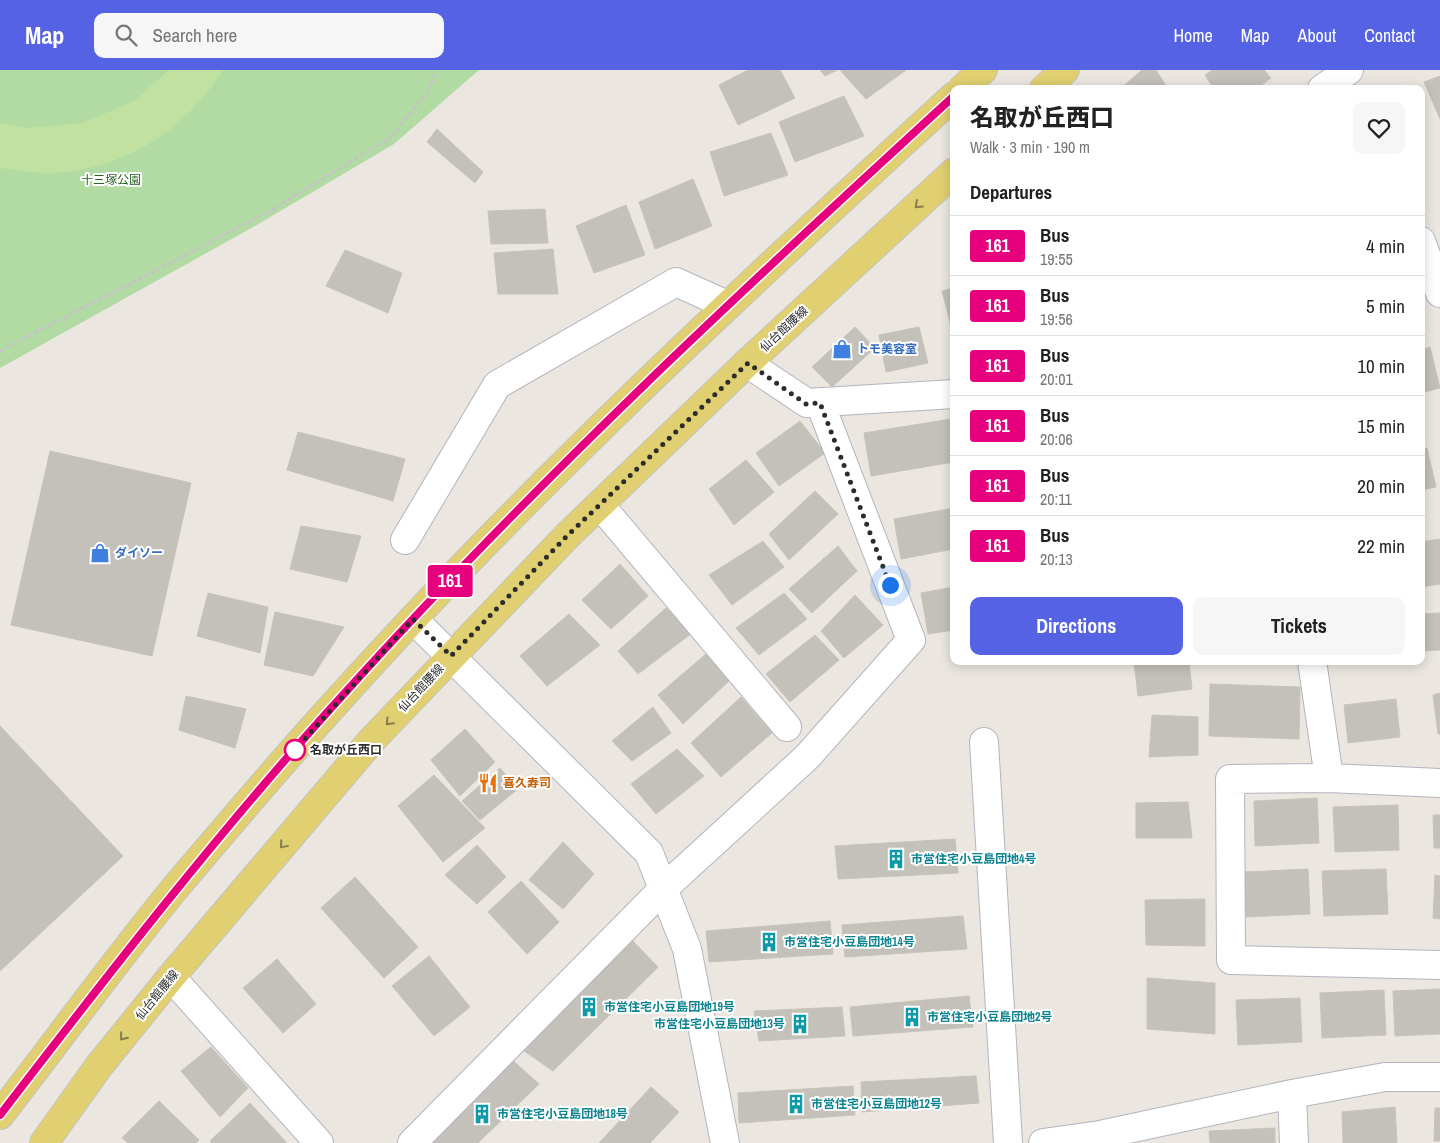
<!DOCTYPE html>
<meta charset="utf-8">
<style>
body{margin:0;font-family:"Archivo Narrow","Noto Sans JP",sans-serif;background:#f6f6f6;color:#222;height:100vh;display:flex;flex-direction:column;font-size:19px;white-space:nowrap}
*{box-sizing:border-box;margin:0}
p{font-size:16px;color:#767676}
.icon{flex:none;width:28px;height:28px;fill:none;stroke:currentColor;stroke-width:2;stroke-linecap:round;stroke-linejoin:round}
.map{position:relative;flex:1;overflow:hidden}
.sheet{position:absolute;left:950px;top:15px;width:475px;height:580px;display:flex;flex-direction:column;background:#fff;border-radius:10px;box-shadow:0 2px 12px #0003}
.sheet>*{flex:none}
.badge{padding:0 10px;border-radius:4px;font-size:18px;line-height:32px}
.you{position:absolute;width:25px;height:25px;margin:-12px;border:4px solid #fff;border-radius:50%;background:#1a73e8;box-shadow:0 0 0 8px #1a73e833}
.map>.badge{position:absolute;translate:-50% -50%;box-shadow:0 0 0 2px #fff}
h2{padding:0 20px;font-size:19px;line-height:45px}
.round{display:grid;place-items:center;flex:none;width:52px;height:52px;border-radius:10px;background:#f6f6f6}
.overview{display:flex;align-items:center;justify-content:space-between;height:85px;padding:0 20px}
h1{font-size:24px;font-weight:800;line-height:38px}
.cta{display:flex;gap:10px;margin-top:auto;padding:10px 20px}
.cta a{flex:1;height:58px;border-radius:10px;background:#5562e4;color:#fff;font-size:20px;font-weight:800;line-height:58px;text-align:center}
.cta a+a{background:#f6f6f6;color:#222}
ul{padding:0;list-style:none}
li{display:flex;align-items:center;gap:15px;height:60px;padding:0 20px;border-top:1px solid #e0e0e0}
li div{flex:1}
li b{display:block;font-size:19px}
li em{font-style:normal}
li .badge{min-width:55px;font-weight:700;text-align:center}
header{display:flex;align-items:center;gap:30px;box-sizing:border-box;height:70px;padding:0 25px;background:#5562e4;color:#fff}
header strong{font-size:24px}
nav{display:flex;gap:28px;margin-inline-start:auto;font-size:18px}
.search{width:350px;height:45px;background:#f6f6f6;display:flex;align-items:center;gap:12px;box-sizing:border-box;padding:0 18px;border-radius:10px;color:#767676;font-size:19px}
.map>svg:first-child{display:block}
</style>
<header>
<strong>Map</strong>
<div class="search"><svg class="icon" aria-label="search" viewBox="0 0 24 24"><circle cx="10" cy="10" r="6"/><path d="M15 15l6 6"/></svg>Search here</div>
<nav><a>Home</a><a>Map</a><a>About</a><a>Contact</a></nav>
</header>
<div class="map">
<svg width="1440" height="1073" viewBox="0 0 1440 1073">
<rect width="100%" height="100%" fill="#ebe7e0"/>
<path fill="#b1dba3" d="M0,0H479L394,74L255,156L0,298Z"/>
<path fill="#c0e1a0" d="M169,0H223C186,60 121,102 48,103C33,103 17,100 2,98L0,100V53L28,58L82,53L134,31Z"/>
<path fill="#c4c1bb" stroke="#c7c3b9" d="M748,0H780L795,28L738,55L719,15Z
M820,0H837L825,6Z
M840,0H906L866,29Z
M1142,0H1156L1168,19H1120Z
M1212,0H1264L1271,8L1256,19H1214L1205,5Z
M1440,6V49L1424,12Z
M844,26L864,66L795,92L779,52Z
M437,59L483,102L475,113L427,72Z
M771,63L788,105L724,126L710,82Z
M693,109L712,156L655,179L639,132Z
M626,135L645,185L594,203L576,156Z
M545,139L548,173L491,174L488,141Z
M553,179L558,224H498L494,183Z
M345,180L402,203L388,243L326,216Z
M954,218V267L942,221Z
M855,257L875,278L832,317L812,297Z
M919,257L928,293L886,302L879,265Z
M1430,277L1440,318L1421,323V280Z
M951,349L954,392L871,406L864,363Z
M800,351L825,383L779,416L756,383Z
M298,362L405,389L393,431L287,400Z
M1427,378L1436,417L1421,420V380Z
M50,381L191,413L152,586L11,555Z
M746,390L774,422L734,455L709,419Z
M815,421L838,444L789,490L769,464Z
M954,438V479L901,489L894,449Z
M301,456L361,466L347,512L290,499Z
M1440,469V514L1421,517V472Z
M763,471L784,497L732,535L709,505Z
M838,476L857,501L812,543L789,519Z
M620,494L648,526L611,559L582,530Z
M954,517V560L928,564L921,523Z
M208,523L268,537L260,583L197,566Z
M784,523L807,549L759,585L736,558Z
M855,525L883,555L844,588L821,561Z
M666,538L692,563L638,604L618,581Z
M275,542L344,557L313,606L264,595Z
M1440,543V580L1421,581V544Z
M569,544L600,575L547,616L520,586Z
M815,565L839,590L790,632L766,604Z
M706,584L729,611L683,654L658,625Z
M1134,591H1189L1192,619L1138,626Z
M1210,614L1300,617L1299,669L1209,666Z
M1440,623V664H1438L1433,625Z
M186,626L246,639L235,678L179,660Z
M741,627L772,663L721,707L691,673Z
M1396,629L1400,667L1348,673L1344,635Z
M653,637L671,663L632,691L612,671Z
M1152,645L1198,647V685L1149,687Z
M0,656L123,786L0,901Z
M465,659L495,692L460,726L431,690Z
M677,679L704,706L656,744L631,714Z
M500,698L518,719L480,750L462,731Z
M434,705L485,758L443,792L398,736Z
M1317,728L1319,773L1255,776L1254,731Z
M1188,732L1192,768H1136V733Z
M1398,735L1399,780L1335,782L1333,737Z
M1433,745H1440V778H1434Z
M955,769L958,803L838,809L835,776Z
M563,772L594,804L563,839L529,810Z
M477,775L506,807L477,834L445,805Z
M1308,799L1310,844L1246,847L1244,802Z
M1386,799L1388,844L1324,846L1322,801Z
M1435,805L1440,806V849L1433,848Z
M355,807L418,877L384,908L321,838Z
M521,811L559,852L527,884L488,842Z
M1205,829V876L1146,875L1145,830Z
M963,846L967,879L845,887L842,855Z
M830,851L833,884L709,892L706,861Z
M630,868L658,897L553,1001L520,978Z
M429,886L470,937L434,966L392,916Z
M277,889L316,934L283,963L243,918Z
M1147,908L1215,913V964L1147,959Z
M1440,919V964L1395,966L1393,921Z
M1384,920L1386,965L1322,968L1320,923Z
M969,926L973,957L853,966L850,937Z
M1300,928L1302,972L1238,975L1236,930Z
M842,937L845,966L759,971L754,941Z
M211,977L248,1018L220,1047L181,1001Z
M510,988L539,1014L478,1073H425Z
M976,1006L979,1033L862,1042L861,1012Z
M853,1016L855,1045L739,1053L738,1023Z
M651,1017L679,1042L650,1073H599Z
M159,1031L199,1070L196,1073H128L122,1068Z
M250,1033L287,1073H212L210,1071Z
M1395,1037L1397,1073H1343L1342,1042Z
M1435,1038H1440V1071H1434Z
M1275,1058V1073H1210L1209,1061Z"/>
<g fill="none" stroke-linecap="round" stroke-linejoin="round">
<defs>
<path id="minor" d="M1322,19L1349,0
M1421,171L1440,223
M747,293L807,333L954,324
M600,435L787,657
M405,470L497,315L676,212L727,235
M413,549L649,783L687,879L725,1073
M1312,591L1329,708
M984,672L1008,1073
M1440,713L1329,708L1230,709L1231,890L1440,895
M171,907L319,1073
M1292,1024L1294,1073
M412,1073L663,819L807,687L911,570L820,333
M1043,1073L1100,1065L1292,1024L1385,1007H1440"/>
<path id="major" d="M962,19L983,0
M1044,19L1065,0
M0,1045C59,969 115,891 176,817C230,753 285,688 342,626C533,414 743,219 954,26
M44,1073L99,996L171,907L372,670L567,466L747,293L954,102"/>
</defs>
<use href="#minor" stroke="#b3b4be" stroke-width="30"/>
<use href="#major" stroke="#c4c4c4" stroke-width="30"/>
<path stroke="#c4c4c4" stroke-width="3" stroke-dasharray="4 2.5" stroke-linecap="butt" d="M0,281L268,142L390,68L426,25L437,0"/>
<use href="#minor" stroke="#fff" stroke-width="28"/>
<use href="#major" stroke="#e0d071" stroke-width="28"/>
</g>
<defs><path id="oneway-chevron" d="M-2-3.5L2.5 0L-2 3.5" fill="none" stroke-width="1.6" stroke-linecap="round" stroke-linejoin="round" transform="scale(1.25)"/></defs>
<g stroke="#867e4e">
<use href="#oneway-chevron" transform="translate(918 135) rotate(137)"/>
<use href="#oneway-chevron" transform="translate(389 652) rotate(133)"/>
<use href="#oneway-chevron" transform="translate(283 775) rotate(130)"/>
<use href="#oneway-chevron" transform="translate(123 967) rotate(129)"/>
</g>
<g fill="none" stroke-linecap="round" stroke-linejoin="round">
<defs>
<path id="line" d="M0,1045C110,902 220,760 342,626C533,414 743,219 954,26"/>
</defs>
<use href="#line" stroke="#fff" stroke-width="11"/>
<use href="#line" stroke="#e6007e" stroke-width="8"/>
<path stroke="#2c2c2c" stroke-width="5" stroke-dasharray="0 9" d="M295,680L291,684L413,549L451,586L567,466L748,293L806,334L820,333L890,515"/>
</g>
<defs>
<symbol id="shop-bare" viewBox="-9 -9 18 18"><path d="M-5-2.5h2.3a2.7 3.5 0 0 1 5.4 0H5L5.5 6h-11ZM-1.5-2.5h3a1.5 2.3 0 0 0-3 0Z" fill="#3f7fe0" stroke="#fff" stroke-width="2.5" paint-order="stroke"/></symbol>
<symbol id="restaurant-bare" viewBox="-9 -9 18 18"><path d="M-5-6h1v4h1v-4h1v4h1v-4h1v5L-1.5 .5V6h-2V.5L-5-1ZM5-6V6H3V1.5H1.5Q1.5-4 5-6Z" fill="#e8710a" stroke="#fff" stroke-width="2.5" paint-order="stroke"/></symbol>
<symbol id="building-bare" viewBox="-9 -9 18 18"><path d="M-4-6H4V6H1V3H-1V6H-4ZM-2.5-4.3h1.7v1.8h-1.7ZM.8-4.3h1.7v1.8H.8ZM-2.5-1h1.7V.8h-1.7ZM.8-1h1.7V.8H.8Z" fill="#0f9aa8" stroke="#fff" stroke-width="2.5" paint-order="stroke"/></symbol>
</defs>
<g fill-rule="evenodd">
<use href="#shop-bare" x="828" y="265" width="28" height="28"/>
<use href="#shop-bare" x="86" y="469" width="28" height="28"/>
<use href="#restaurant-bare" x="474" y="699" width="28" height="28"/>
<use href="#building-bare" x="882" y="775" width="28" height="28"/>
<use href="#building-bare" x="755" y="858" width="28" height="28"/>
<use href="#building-bare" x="575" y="923" width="28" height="28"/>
<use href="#building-bare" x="898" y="933" width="28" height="28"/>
<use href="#building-bare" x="786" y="940" width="28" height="28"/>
<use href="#building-bare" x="782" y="1020" width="28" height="28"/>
<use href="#building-bare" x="468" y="1030" width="28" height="28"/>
</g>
<circle fill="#fff" stroke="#e6007e" stroke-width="2.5" cx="295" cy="680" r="10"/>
<g text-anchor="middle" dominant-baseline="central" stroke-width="4" stroke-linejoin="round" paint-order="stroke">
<g font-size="12" fill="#2b6024" stroke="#fff">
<text x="111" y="110">十三塚公園</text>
</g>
<g font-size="12" fill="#2c2c2c" stroke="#fff">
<text transform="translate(784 259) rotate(-43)">仙台館腰線</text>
<text transform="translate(421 618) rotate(-47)">仙台館腰線</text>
<text transform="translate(157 925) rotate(-51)">仙台館腰線</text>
</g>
<g font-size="12" font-weight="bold" fill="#366cbe" stroke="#fff" text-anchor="start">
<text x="857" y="279">トモ美容室</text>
<text x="115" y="483">ダイソー</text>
</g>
<g font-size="12" font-weight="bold" fill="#2c2c2c" stroke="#fff" text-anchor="start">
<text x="310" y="680">名取が丘西口</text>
</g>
<g font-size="12" font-weight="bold" fill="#c56008" stroke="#fff" text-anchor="start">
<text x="503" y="713">喜久寿司</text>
</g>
<g font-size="12" font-weight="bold" fill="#0d838f" stroke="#fff" text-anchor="start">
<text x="911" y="789">市営住宅小豆島団地4号</text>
<text x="784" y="872">市営住宅小豆島団地14号</text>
<text x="604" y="937">市営住宅小豆島団地19号</text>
<text x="927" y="947">市営住宅小豆島団地2号</text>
<text x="785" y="954" text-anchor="end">市営住宅小豆島団地13号</text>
<text x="811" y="1034">市営住宅小豆島団地12号</text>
<text x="497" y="1044">市営住宅小豆島団地18号</text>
</g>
</g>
</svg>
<div class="you" style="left:890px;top:515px"></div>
<b class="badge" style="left:450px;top:511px;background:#e6007e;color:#fff">161</b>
<section class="sheet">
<div class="overview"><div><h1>名取が丘西口</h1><p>Walk · 3 min · 190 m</p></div><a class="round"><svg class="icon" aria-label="heart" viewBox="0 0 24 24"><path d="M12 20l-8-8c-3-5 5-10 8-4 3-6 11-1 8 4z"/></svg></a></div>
<h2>Departures</h2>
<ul>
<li><span class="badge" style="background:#e6007e;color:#fff">161</span><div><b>Bus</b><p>19:55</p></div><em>4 min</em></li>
<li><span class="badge" style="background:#e6007e;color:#fff">161</span><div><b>Bus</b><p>19:56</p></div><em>5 min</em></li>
<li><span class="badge" style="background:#e6007e;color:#fff">161</span><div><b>Bus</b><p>20:01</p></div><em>10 min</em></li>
<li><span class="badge" style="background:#e6007e;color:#fff">161</span><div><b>Bus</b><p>20:06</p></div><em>15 min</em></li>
<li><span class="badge" style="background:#e6007e;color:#fff">161</span><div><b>Bus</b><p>20:11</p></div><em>20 min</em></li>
<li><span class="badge" style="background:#e6007e;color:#fff">161</span><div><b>Bus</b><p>20:13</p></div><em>22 min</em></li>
</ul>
<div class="cta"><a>Directions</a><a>Tickets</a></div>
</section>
</div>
